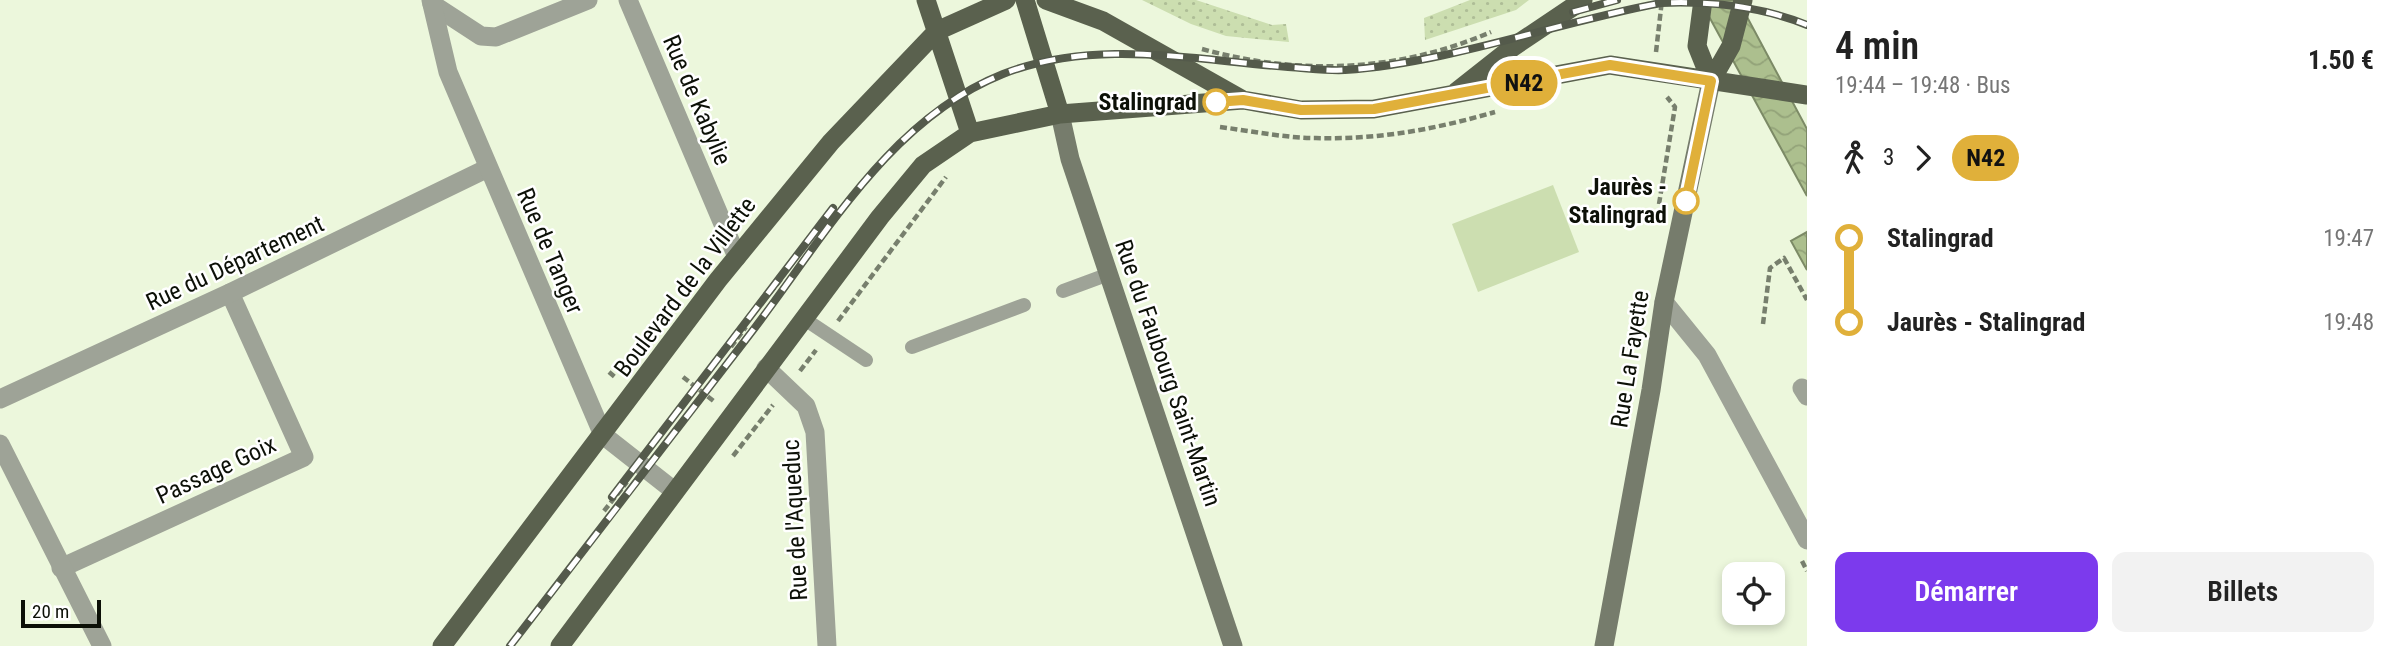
<!DOCTYPE html>
<html lang="fr">
<meta charset="utf-8">
<style>
body{margin:0;font-family:"Roboto Condensed",sans-serif;background:#f2f2f2;color:#222;height:100vh;display:flex;flex-direction:column;font-size:26px;white-space:nowrap}
*{box-sizing:border-box;margin:0}
p{font-size:23px;color:#767676}
.icon{flex:none;width:38px;height:38px;fill:none;stroke:currentColor;stroke-width:2;stroke-linecap:round;stroke-linejoin:round}
.map{position:relative;flex:1;overflow:hidden}
.side{display:flex;flex-direction:column;background:#fff;width:595px}
.side>*{flex:none}
.badge{padding:0 14px;border-radius:23px;font-size:24px;line-height:46px}
.controls{position:absolute;left:1722px;top:562px;display:grid;gap:14px}
.controls a{display:grid;place-items:center;width:63px;height:63px;border-radius:14px;background:#fff;box-shadow:0 4px 10px #0003;font-size:35px}
.scale{position:absolute;left:21px;bottom:18px;width:80px;box-sizing:border-box;padding-left:7px;border:4px solid #0c1007;border-top:0;font-size:19px;line-height:24px;white-space:nowrap;color:#0c1007;-webkit-text-stroke:5px #fff;paint-order:stroke}
.map>.badge{position:absolute;translate:-50% -50%;box-shadow:0 0 0 4px #fff}
.legs{display:flex;align-items:center;gap:10px;height:77px;padding:0 28px;font-size:23px}
.legs p{margin-inline-start:auto}
.overview{display:flex;align-items:center;justify-content:space-between;height:119px;padding:0 28px}
h1{font-size:38px;font-weight:600;line-height:52px}
.primary-button{display:flex;gap:14px;margin-top:auto;padding:14px 28px}
.primary-button a{flex:1;height:80px;border-radius:14px;background:#7c3aed;color:#fff;font-size:28px;font-weight:600;line-height:80px;text-align:center}
.primary-button a+a{background:#f2f2f2;color:#222}
ul{padding:0 28px;list-style:none}
li{display:flex;align-items:center;gap:24px;height:84px;font-size:26px}
li i{display:grid;place-items:center;width:10px;height:100%;margin:0 9px;background:currentColor}
li i::after{content:'';width:18px;height:18px;margin:-9px;border:5px solid;border-radius:50%;background:#fff}
li p{margin-inline-start:auto}
li:first-child i{background:linear-gradient(#0000 50%,currentColor 0)}
li:last-child i{background:linear-gradient(currentColor 50%,#0000 0)}
main{display:flex;flex:1;min-height:0}
.map>svg:first-child{display:block}
</style>
<main>
<div class="map">
<svg width="1807" height="646" viewBox="0 0 1807 646">
<defs>
<pattern id="grass-dots" width="8" height="8" patternUnits="userSpaceOnUse" patternTransform="scale(1.75)"><rect width="8" height="8" fill="#ccdeb0"/><path d="M2 2h.1M6 6h.1" fill="none" stroke="#aebd96" stroke-width="1.8" stroke-linecap="round"/></pattern>
<pattern id="water-waves" width="16" height="10" patternUnits="userSpaceOnUse" patternTransform="scale(1.75)"><rect width="16" height="10" fill="#acbf8e"/><path d="M0 5q4-4 8 0t8 0" fill="none" stroke="#93a379"/></pattern>
</defs>
<rect width="100%" height="100%" fill="#ecf7dc"/>
<path fill="url(#grass-dots)" d="M1142,0H1196L1272,25L1286,24L1289,42L1226,36L1191,24Z
M1470,0H1529L1516,10L1425,40L1424,18Z"/>
<path fill="#ccdeb0" d="M1553,185L1579,252L1478,292L1452,224Z"/>
<path fill="url(#water-waves)" stroke="#7c8a66" stroke-width="2" d="M1700,0H1738L1807,129V196Z
M1807,232V270L1791,241Z"/>
<g fill="none" stroke-linecap="round" stroke-linejoin="round">
<path stroke="#777f6d" stroke-width="4.5" stroke-dasharray="7 3.5" stroke-linecap="butt" d="M1202,49C1300,76 1398,72 1491,32
M1656,52L1662,0
M1220,127C1252,131 1284,138 1316,138C1378,140 1436,129 1495,112
M1659,204L1675,107L1667,97
M770,293L783,277
M838,321L946,177
M1763,324L1770,268L1784,258L1807,300
M731,347L746,327
M800,371L816,350
M609,372L616,378
M683,377L716,403
M733,456L773,405
M604,511L627,482
M1802,561L1807,571"/>
<path stroke="#9ea397" stroke-width="14" d="M1063,291L1109,274
M803,318L866,360
M912,347L1024,305"/>
<path stroke="#9ea397" stroke-width="19" d="M1802,388L1807,396
M61,568L304,457L230,293"/>
<path stroke="#9ea397" stroke-width="19" d="M628,0L737,257
M432,4L481,36L496,37L588,0
M1664,302L1707,355L1807,540
M766,368L806,406L815,432L827,646
M0,399L230,293L488,168"/>
<path stroke="#9ea397" stroke-width="19" d="M431,0L448,72L603,435L673,490
M0,444L102,646"/>
<path stroke="#767c6c" stroke-width="19" d="M1060,114L1070,159L1233,646
M1604,646L1651,390L1664,302L1711,81"/>
<path stroke="#5a614e" stroke-width="19" d="M926,0L970,133
M1025,0L1060,114
M1046,0L1103,21L1243,100
M1703,0L1697,46L1711,81
M1711,81L1731,46L1743,0
M1456,92L1513,47L1583,0
M442,646L718,280L831,142L937,31L1006,0
M560,646L880,217L923,165L970,133L1060,114L1243,100L1301,110L1374,109L1610,65L1807,95"/>
<defs>
<path id="rail" d="M1573,12L1617,0
M612,497L833,208
M510,646C589,544 668,441 747,338C821,243 887,120 1003,74C1095,38 1193,60 1288,67C1307,68 1326,71 1345,70C1449,63 1558,22 1661,3C1711,1 1760,6 1807,25"/>
</defs>
<use href="#rail" stroke="#545a4b" stroke-width="8"/>
<use href="#rail" stroke="#fff" stroke-width="5" stroke-dasharray="16" stroke-linecap="butt"/>
</g>
<g fill="none" stroke-linecap="round" stroke-linejoin="round">
<defs>
<path id="line-1" d="M1216,102L1243,100L1301,110L1374,109L1610,65L1711,81L1686,201"/>
</defs>
<use href="#line-1" stroke="#fff" stroke-width="16"/>
<use href="#line-1" stroke="#e0b03a" stroke-width="10"/>
</g>
<g fill="#fff" stroke="#e0b03a" stroke-width="3.5">
<circle cx="1216" cy="102" r="12"/>
<circle cx="1686" cy="201" r="12"/>
</g>
<g text-anchor="middle" dominant-baseline="central" stroke-width="5" stroke-linejoin="round" paint-order="stroke">
<g font-size="24" fill="#0c1007" stroke="#fff">
<text transform="translate(697 100) rotate(67)">Rue de Kabylie</text>
<text transform="translate(550 251) rotate(67)">Rue de Tanger</text>
<text transform="translate(235 263) rotate(-25)">Rue du Département</text>
<text transform="translate(685 287) rotate(-53)">Boulevard de la Villette</text>
<text transform="translate(1630 359) rotate(-81)">Rue La Fayette</text>
<text transform="translate(1168 373) rotate(71)">Rue du Faubourg Saint-Martin</text>
<text transform="translate(216 470) rotate(-25)">Passage Goix</text>
<text transform="translate(795 520) rotate(-93)">Rue de l'Aqueduc</text>
</g>
<g font-size="24" font-weight="bold" fill="#0c1007" stroke="#fff" text-anchor="end">
<text x="1197" y="102">Stalingrad</text>
<text x="1667" y="187">Jaurès -<tspan x="1667" dy="28">Stalingrad</tspan></text>
</g>
</g>
</svg>
<div class="controls">
<a><svg class="icon" aria-label="locate" viewBox="0 0 24 24"><circle cx="12" cy="12" r="6"/><path d="M12 2v4M12 18v4M2 12h4M18 12h4"/></svg></a>
</div>
<div class="scale">20 m</div>
<b class="badge" style="left:1524px;top:83px;background:#e0b03a;color:#111">N42</b>
</div>
<section class="side">
<div class="overview"><div><h1>4 min</h1><p>19:44 – 19:48 · Bus</p></div><b>1.50 €</b></div>
<div class="legs"><svg class="icon" aria-label="walk" viewBox="0 0 24 24"><circle cx="13" cy="4" r="2"/><path d="M13 8l-2 6 4 7M11 14l-3 7M7 12l3-4h3l4 4"/></svg>3<svg class="icon" aria-label="forward" viewBox="0 0 24 24"><path d="M9 5l7 7-7 7"/></svg><b class="badge" style="background:#e0b03a;color:#111">N42</b></div>
<ul>
<li><i style="color:#e0b03a"></i><b>Stalingrad</b><p>19:47</p></li>
<li><i style="color:#e0b03a"></i><b>Jaurès - Stalingrad</b><p>19:48</p></li>
</ul>
<div class="primary-button"><a>Démarrer</a><a>Billets</a></div>
</section>
</main>
